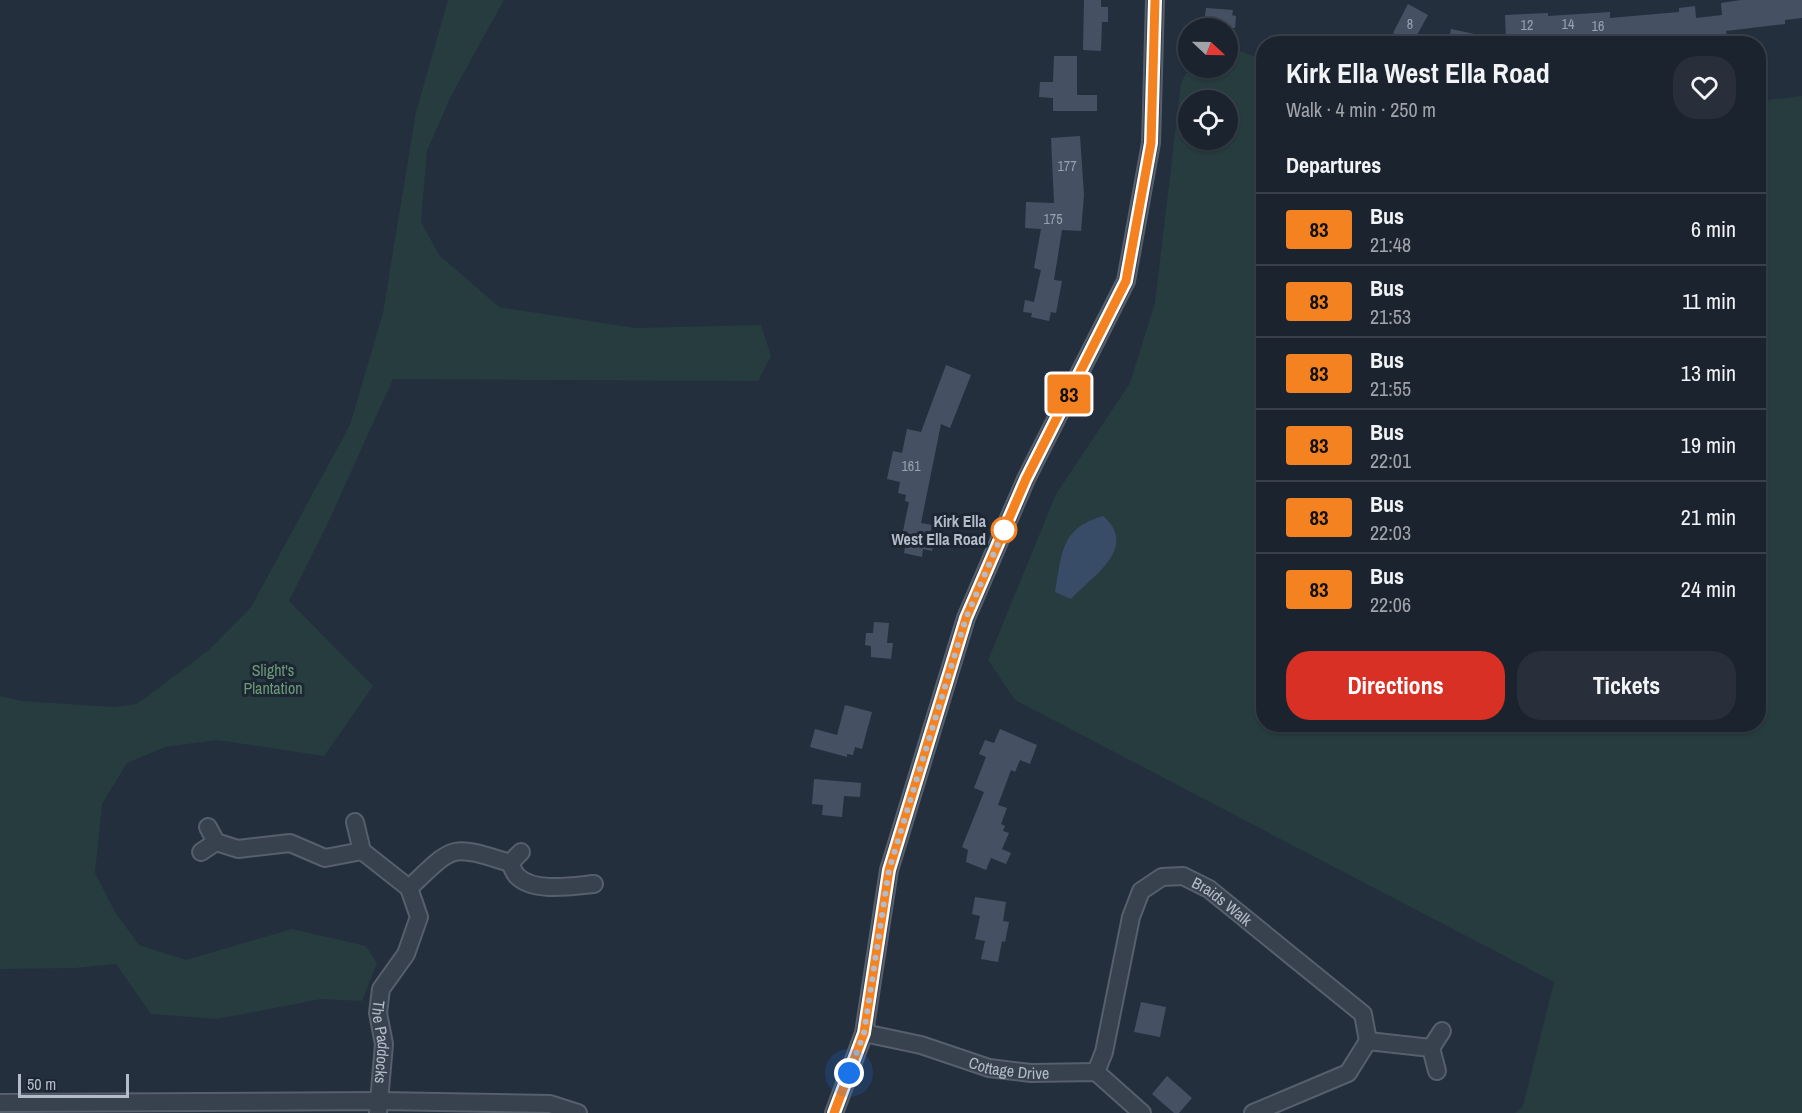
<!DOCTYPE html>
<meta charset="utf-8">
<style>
body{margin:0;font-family:"Archivo Narrow",sans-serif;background:#282f3a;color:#f1f3f6;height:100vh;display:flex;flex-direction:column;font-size:22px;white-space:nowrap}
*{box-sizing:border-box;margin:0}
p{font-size:20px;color:#a0a4aa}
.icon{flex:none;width:33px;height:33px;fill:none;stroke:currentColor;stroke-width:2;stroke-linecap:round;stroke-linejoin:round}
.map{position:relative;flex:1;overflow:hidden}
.sheet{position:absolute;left:1256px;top:36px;width:510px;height:696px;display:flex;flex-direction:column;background:#1b232e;border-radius:24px;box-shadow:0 2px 4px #0004,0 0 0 2px #39404a}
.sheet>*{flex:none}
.badge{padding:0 12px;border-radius:4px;font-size:21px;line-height:39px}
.needle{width:39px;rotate:112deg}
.buttons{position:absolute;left:1178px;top:18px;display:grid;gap:12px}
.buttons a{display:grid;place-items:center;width:60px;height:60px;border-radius:50%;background:#1b232e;box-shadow:0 2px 4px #0004,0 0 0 2px #39404a;font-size:30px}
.scale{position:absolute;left:18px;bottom:15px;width:111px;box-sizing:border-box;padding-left:6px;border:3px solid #b4bcc9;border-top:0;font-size:16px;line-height:21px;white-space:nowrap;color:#b4bcc9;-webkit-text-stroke:4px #1d2633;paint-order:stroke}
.you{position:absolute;width:30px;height:30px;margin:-15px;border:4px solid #fff;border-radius:50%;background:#1a73e8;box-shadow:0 0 0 9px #1a73e833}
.map>.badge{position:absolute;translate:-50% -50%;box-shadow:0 0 0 3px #fff}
h2{padding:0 30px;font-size:22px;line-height:54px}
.round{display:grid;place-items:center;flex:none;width:63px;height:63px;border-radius:24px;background:#282f3a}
.overview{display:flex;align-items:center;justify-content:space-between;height:102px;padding:0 30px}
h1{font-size:28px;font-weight:700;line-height:45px}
.cta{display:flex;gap:12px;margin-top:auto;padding:12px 30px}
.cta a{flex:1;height:69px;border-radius:24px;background:#d93025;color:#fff;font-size:24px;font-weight:700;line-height:69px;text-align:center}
.cta a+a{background:#282f3a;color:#f1f3f6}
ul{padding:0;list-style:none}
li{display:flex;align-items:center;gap:18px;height:72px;padding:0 30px;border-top:2px solid #39404a}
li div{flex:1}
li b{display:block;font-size:22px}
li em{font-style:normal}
li .badge{min-width:66px;font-weight:700;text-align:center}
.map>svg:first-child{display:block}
</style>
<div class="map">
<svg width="1802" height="1113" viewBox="0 0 1802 1113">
<rect width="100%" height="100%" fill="#242f3e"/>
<path fill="#263c3f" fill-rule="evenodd" d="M448,0H504L451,96L427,151L421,222L439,255L499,307L636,328L761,325L771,356L758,381L393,379L327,525L289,601L373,686L324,756L217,740L165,747L127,763L102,804L95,873L115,912L139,945L186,960L292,929L366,946L377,963L362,1001L321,999L217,1019L151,1014L116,964L75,968L0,969V696L21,701L114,707L137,704L209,650L251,607L350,425L383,313L416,112Z
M1227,46L1263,60V724H1758V101L1802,96V1113H1515L1523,1106L1554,982L1015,700L988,660L1056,494L1130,383L1155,303L1181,83L1189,68H1227ZM1188,100H1227V140H1188Z"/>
<path fill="#394c67" d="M1103,516C1140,548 1091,577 1071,599L1055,592C1062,554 1060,528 1103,516Z"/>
<path fill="#455162" d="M1084,0H1101V7H1108V22H1102L1101,51L1083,50Z
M1741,0H1802V18L1785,20V24L1726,31L1727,36L1682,41L1681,36L1622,41V37L1559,40L1558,35L1518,36L1519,42H1506L1505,15L1548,13V16L1610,12V18L1679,12V8L1695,6L1696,18L1722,15L1721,3Z
M1408,4L1428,15L1412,44H1398L1402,38L1393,33Z
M1206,8L1233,10L1232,15L1236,16L1235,28H1209V24H1204Z
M1451,29L1493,38L1492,44H1448Z
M1054,56H1077V95H1097V111H1053V98L1039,97L1040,82H1053Z
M1080,136L1084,195L1081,231L1062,230L1054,280L1062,281L1056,313L1051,312L1049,321L1031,317L1032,313L1023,312L1025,300L1034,302L1041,270L1034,268L1041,229L1025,228L1026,202L1054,203L1051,138Z
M946,365L971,375L950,428L941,424L921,523L932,525L930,536L935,537L932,551L923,549L922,557L904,553L908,532L903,531L909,502L905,501L906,495L898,493L900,482L887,479L893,451L902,453L907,429L921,432Z
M874,622L889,623L887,643H893L891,659L871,657V646L865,645L866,633H873Z
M845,705L872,712L862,749L855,747L853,755L847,754V757L810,747L815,729L837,735Z
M1000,729L1037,745L1030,764L1020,760L1015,772L1011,770L998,805L1007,808L1001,824L1005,826L1003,831L1009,833L1002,849L1011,853L1006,864L991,858L986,870L966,862L968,850L962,847L984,792L974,788L986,757L979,754L985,740L994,743Z
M814,779L861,783L860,797L844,796L842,817L822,815L823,805L812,804Z
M975,897L1006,902L1003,921L1009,922L1005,942L1002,941L998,962L981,959L985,941L975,939L980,916L972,914Z
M1141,1002L1166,1007L1160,1037L1134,1032Z
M1167,1076L1192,1098L1179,1113H1174L1152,1094Z"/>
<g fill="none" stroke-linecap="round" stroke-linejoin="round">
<defs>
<g id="minor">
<path id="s1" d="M355,822L362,851L409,888L419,917L406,954L381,989L378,1013L384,1044L378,1113"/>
<path d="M216,842L238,849L290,843L325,858L362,851"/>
<path d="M201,852L216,842L208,827"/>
<path d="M521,852L510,863C512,867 514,873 517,876C534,893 573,886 594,884"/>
<path d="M409,888C455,845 449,844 510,863"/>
<path id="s2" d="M864,1033L921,1045L989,1068L1031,1073L1096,1072L1142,1113"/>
<path d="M1437,1071L1431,1048L1442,1031"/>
<path id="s3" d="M1096,1072L1104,1052L1131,917L1141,891L1162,877L1183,876L1209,889L1363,1014L1368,1041"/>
<path d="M0,1103L381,1101L550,1104L578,1113"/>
<path d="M834,1113L864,1033L889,870L966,618L1026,479L1126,281L1151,143L1155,0"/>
<path d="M1253,1113L1348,1073L1368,1041L1431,1048"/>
</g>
</defs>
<use href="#minor" stroke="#565f6c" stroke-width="20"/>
<use href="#minor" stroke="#38414e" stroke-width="16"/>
</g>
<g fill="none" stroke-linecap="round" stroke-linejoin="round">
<defs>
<path id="line" d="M834,1113L864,1033L889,870L966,618L1026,479L1126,281L1151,143L1155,0"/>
</defs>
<use href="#line" stroke="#fff" stroke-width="14"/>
<use href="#line" stroke="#f58220" stroke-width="9"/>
<path stroke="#b4bcc9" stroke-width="6" stroke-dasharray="0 10.8" d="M849,1073L864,1033L889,870L966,618L1004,530"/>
</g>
<circle fill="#fff" stroke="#f58220" stroke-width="3" cx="1004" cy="530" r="12"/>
<g text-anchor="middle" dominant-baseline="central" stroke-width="6" stroke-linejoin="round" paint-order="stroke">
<g font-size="14" fill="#98a1af">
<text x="1410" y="24">8</text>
<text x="1568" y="24">14</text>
<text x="1527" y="25">12</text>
<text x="1598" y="26">16</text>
<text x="1067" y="166">177</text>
<text x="1053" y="219">175</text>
<text x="911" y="466">161</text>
</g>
<g font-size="16" font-weight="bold" fill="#b4bcc9" stroke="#1d2633" text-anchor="end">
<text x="986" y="521">Kirk Ella<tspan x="986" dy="18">West Ella Road</tspan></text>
</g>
<g font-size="16" fill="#6b9a76" stroke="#1d2633">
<text x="273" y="670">Slight's<tspan x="273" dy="18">Plantation</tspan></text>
</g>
<g font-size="16" fill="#b4bcc9" stroke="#1d2633">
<text stroke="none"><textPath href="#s3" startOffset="280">Braids Walk</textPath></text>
<text stroke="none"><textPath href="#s1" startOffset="256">The Paddocks</textPath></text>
<text stroke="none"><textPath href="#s2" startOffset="150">Cottage Drive</textPath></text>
</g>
</g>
</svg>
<div class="buttons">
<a><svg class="needle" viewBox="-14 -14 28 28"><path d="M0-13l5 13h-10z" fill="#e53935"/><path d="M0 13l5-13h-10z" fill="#a0a4aa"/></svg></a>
<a><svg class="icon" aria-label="locate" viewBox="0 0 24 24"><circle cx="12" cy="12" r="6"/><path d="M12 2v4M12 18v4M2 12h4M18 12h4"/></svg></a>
</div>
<div class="scale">50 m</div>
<div class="you" style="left:849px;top:1073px"></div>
<b class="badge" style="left:1069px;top:394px;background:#f58220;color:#111">83</b>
<section class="sheet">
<div class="overview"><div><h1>Kirk Ella West Ella Road</h1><p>Walk · 4 min · 250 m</p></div><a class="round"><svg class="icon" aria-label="heart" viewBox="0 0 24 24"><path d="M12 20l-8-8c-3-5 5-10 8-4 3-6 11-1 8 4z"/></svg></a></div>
<h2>Departures</h2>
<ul>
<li><span class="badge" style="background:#f58220;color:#111">83</span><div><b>Bus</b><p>21:48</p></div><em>6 min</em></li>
<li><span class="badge" style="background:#f58220;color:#111">83</span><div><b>Bus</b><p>21:53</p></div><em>11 min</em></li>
<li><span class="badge" style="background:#f58220;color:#111">83</span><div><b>Bus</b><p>21:55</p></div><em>13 min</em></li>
<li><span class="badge" style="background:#f58220;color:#111">83</span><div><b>Bus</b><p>22:01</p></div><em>19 min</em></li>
<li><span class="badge" style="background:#f58220;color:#111">83</span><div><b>Bus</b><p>22:03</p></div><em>21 min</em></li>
<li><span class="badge" style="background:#f58220;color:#111">83</span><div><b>Bus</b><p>22:06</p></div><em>24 min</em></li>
</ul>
<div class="cta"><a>Directions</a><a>Tickets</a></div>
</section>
</div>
